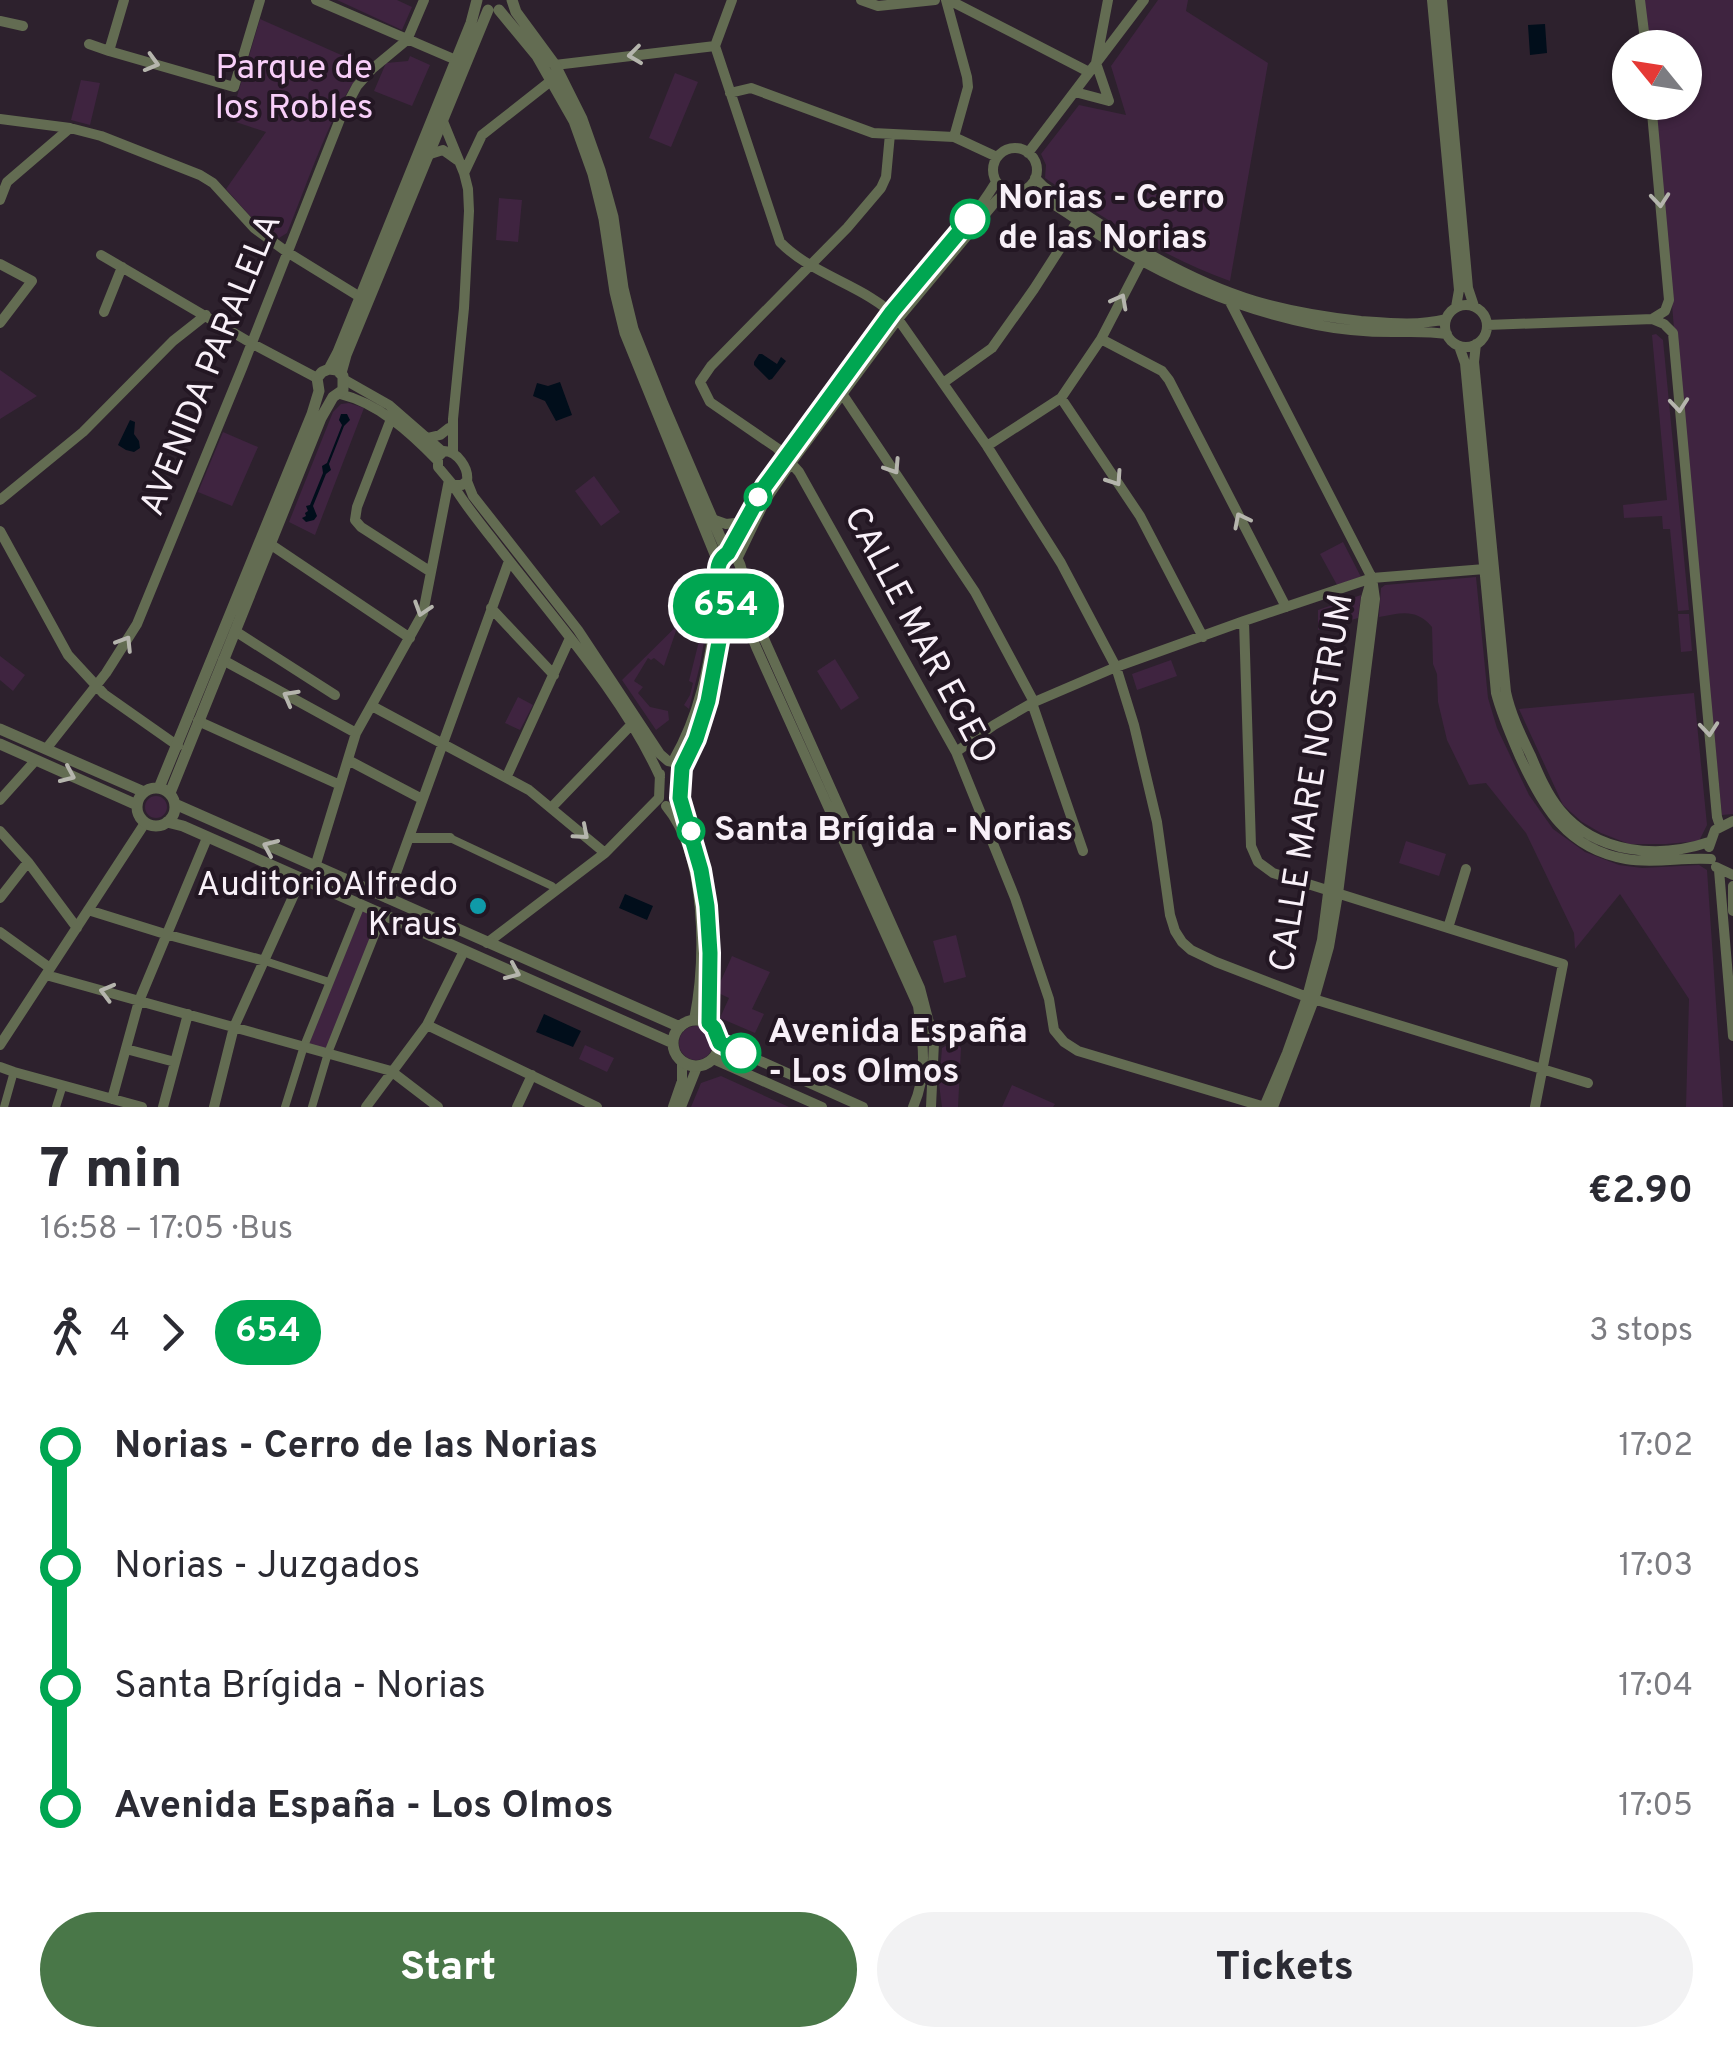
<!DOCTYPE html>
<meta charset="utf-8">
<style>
body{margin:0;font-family:Overpass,sans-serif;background:#f2f2f3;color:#2b2b33;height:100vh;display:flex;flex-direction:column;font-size:38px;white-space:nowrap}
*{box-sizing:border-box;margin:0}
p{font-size:32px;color:#7c7c81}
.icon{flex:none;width:55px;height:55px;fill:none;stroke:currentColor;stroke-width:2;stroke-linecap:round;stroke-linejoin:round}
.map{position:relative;height:1107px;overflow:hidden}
.sheet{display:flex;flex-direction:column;background:#fff;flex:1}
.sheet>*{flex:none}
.badge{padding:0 20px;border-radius:32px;font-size:35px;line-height:65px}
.needle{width:65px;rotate:300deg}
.tools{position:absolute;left:1612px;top:30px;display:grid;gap:20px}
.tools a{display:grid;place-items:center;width:90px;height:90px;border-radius:50%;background:#fff;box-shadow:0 2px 8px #0004;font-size:50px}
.map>.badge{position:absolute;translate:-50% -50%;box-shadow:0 0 0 5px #fff}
.legs{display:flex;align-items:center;gap:15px;height:110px;padding:0 40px;font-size:32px}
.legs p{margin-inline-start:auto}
.headline{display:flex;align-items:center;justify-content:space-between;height:170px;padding:0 40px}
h1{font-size:55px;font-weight:800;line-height:75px}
.primary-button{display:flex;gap:20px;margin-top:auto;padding:20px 40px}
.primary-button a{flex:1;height:115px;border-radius:60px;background:#497748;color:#fff;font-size:40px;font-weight:800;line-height:115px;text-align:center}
.primary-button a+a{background:#f2f2f3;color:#2b2b33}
ul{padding:0 40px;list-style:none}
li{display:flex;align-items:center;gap:35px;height:120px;font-size:38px}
li i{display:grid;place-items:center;width:15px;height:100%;margin:0 12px;background:currentColor}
li i::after{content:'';width:25px;height:25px;margin:-12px;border:8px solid;border-radius:50%;background:#fff}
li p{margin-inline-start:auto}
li:first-child i{background:linear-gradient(#0000 50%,currentColor 0)}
li:last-child i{background:linear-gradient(currentColor 50%,#0000 0)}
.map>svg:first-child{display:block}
</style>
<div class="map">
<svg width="1733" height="1107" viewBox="0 0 1733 1107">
<rect width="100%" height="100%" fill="#2d212d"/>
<path fill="#3f2440" d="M337,0H397L412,7L402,30Z
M1158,0H1188L1186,11L1268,63L1230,281C1163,257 1103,218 1045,178L1046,165L1041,154L1079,105L1126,115L1111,66Z
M1643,0H1733V814L1722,815L1674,329L1656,103L1685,102V48L1649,47Z
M260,19L366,66C332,105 308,183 287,233L279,238L251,217L226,189L266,132L230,120Z
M410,56L430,65L412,106L374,91L386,63L408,61Z
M675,73L698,82L671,147L649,138Z
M81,80L100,83L90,125L71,120Z
M499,198L522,200L518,242L496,240Z
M1656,334L1663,340L1689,610L1678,611L1670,529H1663L1662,516L1624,518L1623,505L1667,500L1652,335Z
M0,370L37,396L0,419Z
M349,403L364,408L315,535L289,522L333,412L341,404Z
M223,432L258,447L232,506L198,492Z
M594,476L620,512L601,526L575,491Z
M1343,542L1361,577L1337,585L1320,554Z
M1476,577L1488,698L1497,728L1529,795L1553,829L1585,852L1619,865L1642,868L1699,865L1707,870L1723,1107H1686L1689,999L1620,894L1575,949L1574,933L1526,833L1486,783L1469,785L1447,740L1438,702L1437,674L1433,664L1432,627C1416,608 1401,613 1379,617L1381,588L1385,585Z
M708,595L712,598L709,610L690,615L677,628L664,666L654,658L651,660L648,658L634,681L643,687L638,693L650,707L668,711L669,720L656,730L622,680Z
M1361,595L1358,618L1318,630V610Z
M1678,614H1689L1692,651L1681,652Z
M705,618H708L700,665L689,709L684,705L690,695L693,683L689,681L701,633L694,630Z
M0,656L25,675L13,691L0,680Z
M835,659L859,698L841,710L817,671Z
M1171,660L1177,676L1137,690L1132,674Z
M1694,693L1707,825L1699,841L1666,844H1629L1601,833L1582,822L1563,805L1519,709Z
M518,697L533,705L520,730L505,723Z
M145 807a11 11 0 1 1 22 0a11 11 0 1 1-22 0Z
M1406,841L1446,854L1439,876L1399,863Z
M363,910L379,917L326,1050L308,1044Z
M956,935L966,977L944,983L933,941Z
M732,956L770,972L752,1009L764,1014L755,1033L720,1018L729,998L716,992Z
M679 1043a17 17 0 1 1 34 0a17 17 0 1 1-34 0Z
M951,1043L958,1044L961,1048L958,1107H942L939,1084L942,1048Z
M585,1045L614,1058L607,1072L579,1059Z
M721,1076L789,1107H691L701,1083Z
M1012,1085L1055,1104L1053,1107H1002Z"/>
<path fill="#010e1b" d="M1545,24L1547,53L1530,55L1528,25Z
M759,354H762L777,364L781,357L786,361L772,379L769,380L754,365V362Z
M560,382L572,415L556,421L545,401L533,396L537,383L548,386Z
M341,414H347L350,420L344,426L329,464L331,470L326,474L313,506L317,516L314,520L306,522L302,518L306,516L305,513L308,511L306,506L310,505L323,473L322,466L327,463L342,425L339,420Z
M130,420L135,422L134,434L139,441L140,448L134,452L126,450L118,445Z
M625,894L653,906L647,920L619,908Z
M544,1014L581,1031L573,1047L536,1032Z"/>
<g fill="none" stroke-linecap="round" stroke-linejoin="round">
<path stroke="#636c52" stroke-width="8" d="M450,838L552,886
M265,961L329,982
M4,1107L13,1075
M56,1107L62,1088
M285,1107L304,1046L361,905
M312,1107L328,1053L383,915"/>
<path stroke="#636c52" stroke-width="10" d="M124,0L109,51L234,87L260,0
M316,0L456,60
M732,0L715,46L780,242C813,276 865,285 898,319L987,446L1061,563L1116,667L1134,725L1157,822L1170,915L1175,931L1182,942L1191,950L1216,962L1307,997L1588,1083
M861,0L878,6L935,0
M946,0L967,77L968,87L954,137
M949,0L1089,72
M1432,0L1459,290L1456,307
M1442,0L1468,288L1474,306
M1640,0L1646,48
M0,21L23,26
M89,44L109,51
M555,65L715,46
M1075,92L1109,101L1096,63L1108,0
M730,93L751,88L873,133L954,137L997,157
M1651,102L1669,300L1665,311L1652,319L1664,324L1673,333L1717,817L1720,826
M0,119L70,128L101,136L200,175L213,183L254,228L287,252L360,297
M442,119L464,173L468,189L469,211L464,308L453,419V452
M890,134L886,177L881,188L847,228L711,366L700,382L710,402L777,448L799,472L956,752L1015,898L1049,999L1054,1030L1064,1042L1078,1051L1265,1107
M993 170a22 22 0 1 1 44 0a22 22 0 1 1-44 0Z
M1028,153L1144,0
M427,155L443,150L457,160
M464,173L482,135L552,80
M1035,178L1044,187C1109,231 1179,278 1255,301C1289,311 1325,317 1361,321C1389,323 1418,326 1446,319
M1027,189C1061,206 1091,231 1124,251C1183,285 1249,312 1317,325C1342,330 1368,332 1393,332C1411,332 1428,331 1447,334
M0,200L7,182L70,128
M101,255L251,343L317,378
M0,264L32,281L0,323
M1229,300L1372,578L1375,599L1338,894L1329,947L1314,1000L1273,1107
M1445 326a21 21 0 1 1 42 0a21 21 0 1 1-42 0Z
M104,312L122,267
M1487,325L1653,319
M1101,339L1162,371L1169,380L1286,607
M1476,344L1474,362L1506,692C1511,715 1521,735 1531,756C1539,775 1547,794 1560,810C1596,854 1659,859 1709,842
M1459,346L1465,363L1496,693C1502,716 1511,736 1520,757C1543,807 1567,849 1626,859C1654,864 1682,857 1711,859
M345,380L389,405L443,452
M943,383L992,348L1034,289L1077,222
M841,392L975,592L1034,702
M340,394C378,403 410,432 437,460
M1061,398L1140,516L1203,637
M391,419L357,507L355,520L361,527L431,572
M427,438L440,435L449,428
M987,446L1061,398L1101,339L1142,260
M444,451C457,451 469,468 467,481L462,485H453L438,467V457Z
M467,481L473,496L578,630L660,754L668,761L678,763L681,768
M453,485C465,505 480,523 494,541C550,615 622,693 660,777
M0,500L83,432L173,341L206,315
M712,519L726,524L745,522
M0,531L68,655L104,694L178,746
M270,544L410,638
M729,553C772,468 833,388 891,313C925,269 967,230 996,182
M737,559L765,501L791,463L898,319L996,201L1007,191
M740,585L920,988L934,1042L931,1107
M734,592L756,647L918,1006C923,1041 928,1074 913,1107
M491,608L554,675
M1244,621L1251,846L1258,862L1273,873L1563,964L1535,1107
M235,631L335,695
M721,642C730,630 737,630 752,635
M223,660L356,733
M1032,703L1083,851
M372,706L529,790L605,853
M198,721L340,785
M46,749L106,673L137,624L242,368L342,114L357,86L372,69L407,40L424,0
M956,752L994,725L1032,703L1116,667L1244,621L1372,578L1485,569
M348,760L422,799
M673,761C706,704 710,649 721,586
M507,776L570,638
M0,800L35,761
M666,806C707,855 706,960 694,1020
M552,807L631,725
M0,831L28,862L77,928
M410,838H450
M1709,847L1715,830L1733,821
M315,867L356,733L423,613L449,480
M1716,867L1733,875
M1719,870L1733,1036
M1733,886V911
M0,898L28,862
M387,898L509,561
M88,910L165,934L265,961
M1448,928L1466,869
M0,932L50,968
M487,943L605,853L659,798L660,774
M46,975L391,1071L438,1107
M709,1023L710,953L707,906L701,870L680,798L681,768L696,739L708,701L729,593
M427,1025L597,1107
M720,1043L863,1107
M0,1045L145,823
M126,1049L175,1062
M713,1059L822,1107
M0,1067L14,1072L142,1107
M112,1099L139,1001L207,838
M163,1107L188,1014
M214,1107L234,1027L301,879
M366,1107L427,1025L464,951
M517,1107L532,1075
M673,1107L682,1081V1062
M681,1107L697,1067
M1264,1107L1287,1053L1307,997L1322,940L1366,598L1370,584"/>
<path stroke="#636c52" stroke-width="11" d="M512,0L516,12L555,65L582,119L600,170L613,217L623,288L633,329L663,404L727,553
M499,10L537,56L574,121L593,174L604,219L615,292L625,333L719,564
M341,373L346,355L488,10
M729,553L735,556C744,568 745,584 732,593C715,586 714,563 729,553Z
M0,729L144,792
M0,744L137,805
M159,788L312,414L319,391L317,378L322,372L329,369L338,352L471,23L477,0
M137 807a19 19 0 1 1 38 0a19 19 0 1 1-38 0Z
M170,793L321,418L333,397L343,390V376L337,370L329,369
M175,804L680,1027
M167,822L183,826L673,1043
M673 1043a23 23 0 1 1 46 0a23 23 0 1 1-46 0Z"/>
</g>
<defs><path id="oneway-chevron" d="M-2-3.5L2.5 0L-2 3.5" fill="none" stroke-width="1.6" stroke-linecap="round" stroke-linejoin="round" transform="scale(2.5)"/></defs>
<g stroke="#b5b5ad">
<use href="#oneway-chevron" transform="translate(635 55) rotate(173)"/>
<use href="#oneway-chevron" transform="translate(152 63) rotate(16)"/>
<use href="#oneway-chevron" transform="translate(1660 200) rotate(85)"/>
<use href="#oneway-chevron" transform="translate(1120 301) rotate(-62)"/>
<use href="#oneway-chevron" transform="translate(1679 405) rotate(85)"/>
<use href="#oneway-chevron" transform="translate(893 467) rotate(57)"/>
<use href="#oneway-chevron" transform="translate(1115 479) rotate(56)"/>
<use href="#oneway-chevron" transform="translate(1241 520) rotate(-117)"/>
<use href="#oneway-chevron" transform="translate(422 609) rotate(108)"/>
<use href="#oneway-chevron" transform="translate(125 643) rotate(-58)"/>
<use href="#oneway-chevron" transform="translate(290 697) rotate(-151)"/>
<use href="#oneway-chevron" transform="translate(1709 729) rotate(85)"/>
<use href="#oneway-chevron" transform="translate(68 775) rotate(24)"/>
<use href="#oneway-chevron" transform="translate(582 833) rotate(41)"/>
<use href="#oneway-chevron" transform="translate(270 847) rotate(-156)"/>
<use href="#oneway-chevron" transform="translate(513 972) rotate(24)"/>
<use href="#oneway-chevron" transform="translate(107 992) rotate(-165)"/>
</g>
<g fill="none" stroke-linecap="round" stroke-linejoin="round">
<defs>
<path id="line-1" d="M741,1053L720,1043L714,1028L709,1023L710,953L707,906L701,870L680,798L682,768L696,739L708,701L728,593C716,582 713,563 728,553L765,486L892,312L970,219"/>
</defs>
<use href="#line-1" stroke="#fff" stroke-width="22"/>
<use href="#line-1" stroke="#00a651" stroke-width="15"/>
</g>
<g fill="#fff" stroke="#00a651" stroke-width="5">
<circle cx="970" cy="219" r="18"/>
<circle cx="758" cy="497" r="12"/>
<circle cx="691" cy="831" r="12"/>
<circle cx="741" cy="1053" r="18"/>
</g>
<circle fill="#0f9aa8" stroke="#231723" stroke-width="4" cx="478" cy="906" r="10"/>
<g text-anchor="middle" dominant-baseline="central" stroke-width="8" stroke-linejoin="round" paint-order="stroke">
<g font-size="35" fill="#f8cff9" stroke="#231723">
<text x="294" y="69">Parque de<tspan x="294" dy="40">los Robles</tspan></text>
</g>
<g font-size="35" font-weight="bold" fill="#f8f0f8" stroke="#231723" text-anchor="start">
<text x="998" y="199">Norias - Cerro<tspan x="998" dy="40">de las Norias</tspan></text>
<text x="714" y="831">Santa Brígida - Norias</text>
<text x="768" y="1033">Avenida España<tspan x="768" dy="40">- Los Olmos</tspan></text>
</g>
<g font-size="35" fill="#f8f0f8" stroke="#231723">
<text transform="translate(212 365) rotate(-68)">AVENIDA PARALELA</text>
<text transform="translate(919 636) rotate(62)">CALLE MAR EGEO</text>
<text transform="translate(1313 783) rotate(-81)">CALLE MARE NOSTRUM</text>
</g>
<g font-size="35" fill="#f8f0f8" stroke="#231723" text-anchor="end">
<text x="458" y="886">AuditorioAlfredo<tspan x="458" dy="40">Kraus</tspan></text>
</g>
</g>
</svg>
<div class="tools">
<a><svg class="needle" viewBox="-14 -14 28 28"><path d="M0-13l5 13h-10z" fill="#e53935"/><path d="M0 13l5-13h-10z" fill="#7c7c81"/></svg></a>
</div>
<b class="badge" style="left:726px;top:606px;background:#00a651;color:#fff">654</b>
</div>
<section class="sheet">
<div class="headline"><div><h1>7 min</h1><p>16:58 – 17:05 · Bus</p></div><b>€2.90</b></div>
<div class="legs"><svg class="icon" aria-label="walk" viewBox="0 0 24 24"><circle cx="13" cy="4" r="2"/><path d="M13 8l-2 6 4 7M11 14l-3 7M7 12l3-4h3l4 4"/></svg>4<svg class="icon" aria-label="forward" viewBox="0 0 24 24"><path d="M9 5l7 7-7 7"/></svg><b class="badge" style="background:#00a651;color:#fff">654</b><p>3 stops</p></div>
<ul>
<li><i style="color:#00a651"></i><b>Norias - Cerro de las Norias</b><p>17:02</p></li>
<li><i style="color:#00a651"></i><span>Norias - Juzgados</span><p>17:03</p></li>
<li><i style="color:#00a651"></i><span>Santa Brígida - Norias</span><p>17:04</p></li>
<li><i style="color:#00a651"></i><b>Avenida España - Los Olmos</b><p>17:05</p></li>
</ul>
<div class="primary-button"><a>Start</a><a>Tickets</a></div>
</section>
